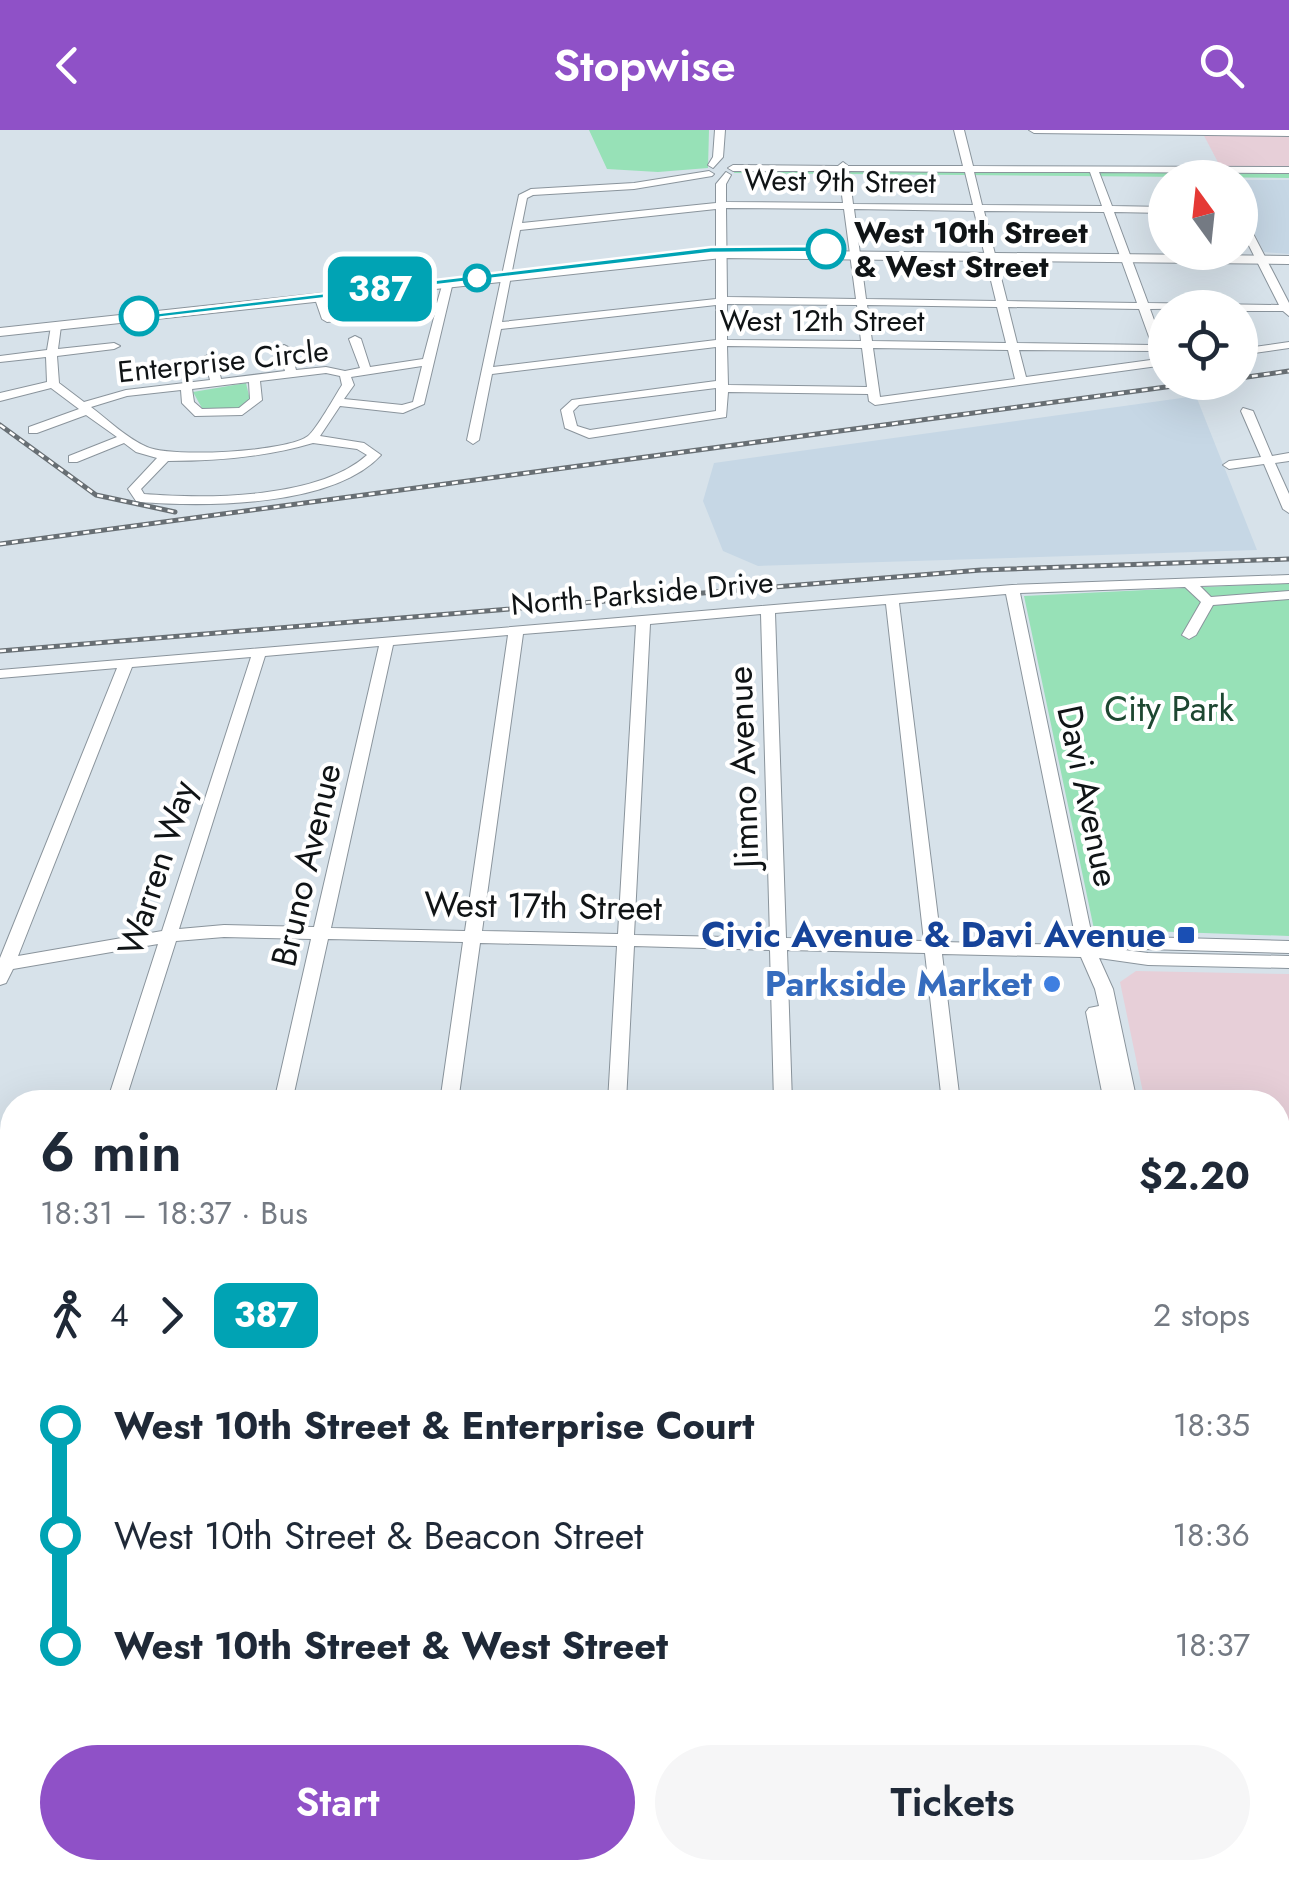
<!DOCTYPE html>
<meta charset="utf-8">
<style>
body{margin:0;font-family:Jost,sans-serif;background:#f6f6f7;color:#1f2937;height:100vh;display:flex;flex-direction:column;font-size:38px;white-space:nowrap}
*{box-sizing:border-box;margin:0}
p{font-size:32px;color:#747a83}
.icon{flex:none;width:55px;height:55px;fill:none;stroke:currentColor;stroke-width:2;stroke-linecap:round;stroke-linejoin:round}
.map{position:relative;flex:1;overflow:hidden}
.drawer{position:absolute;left:0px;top:960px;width:1290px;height:790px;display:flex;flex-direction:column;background:#fff;border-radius:40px 40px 0 0;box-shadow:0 10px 40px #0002}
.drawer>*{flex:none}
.badge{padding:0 20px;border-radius:15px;font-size:35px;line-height:65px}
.needle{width:65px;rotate:345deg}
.buttons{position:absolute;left:1148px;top:30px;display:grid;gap:20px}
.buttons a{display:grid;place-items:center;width:110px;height:110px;border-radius:50%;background:#fff;box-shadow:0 10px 40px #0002;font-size:50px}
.map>.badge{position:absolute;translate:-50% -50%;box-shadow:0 0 0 5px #fff}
.legs{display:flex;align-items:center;gap:15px;height:110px;padding:0 40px;font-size:32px}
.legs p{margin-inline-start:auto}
.head{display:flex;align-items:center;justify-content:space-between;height:170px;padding:0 40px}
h1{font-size:55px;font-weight:600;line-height:75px}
.primary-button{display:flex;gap:20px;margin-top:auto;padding:20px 40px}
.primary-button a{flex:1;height:115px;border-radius:60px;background:#8f51c7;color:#fff;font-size:40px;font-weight:600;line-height:115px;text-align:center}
.primary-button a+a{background:#f6f6f7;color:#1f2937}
ul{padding:0 40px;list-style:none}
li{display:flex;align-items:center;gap:35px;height:110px;font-size:38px}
li i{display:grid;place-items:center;width:15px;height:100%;margin:0 12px;background:currentColor}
li i::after{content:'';width:25px;height:25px;margin:-12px;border:8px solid;border-radius:50%;background:#fff}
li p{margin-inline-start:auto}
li:first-child i{background:linear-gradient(#0000 50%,currentColor 0)}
li:last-child i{background:linear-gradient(currentColor 50%,#0000 0)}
header{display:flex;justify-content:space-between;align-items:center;height:130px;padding:0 40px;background:#8f51c7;color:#fff;font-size:45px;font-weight:600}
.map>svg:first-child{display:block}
</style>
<header><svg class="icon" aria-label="back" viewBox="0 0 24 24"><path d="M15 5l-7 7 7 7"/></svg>Stopwise<svg class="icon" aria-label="search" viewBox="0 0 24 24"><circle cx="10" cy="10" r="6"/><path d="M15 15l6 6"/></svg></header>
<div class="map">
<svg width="1289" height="1750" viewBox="0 0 1289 1750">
<rect width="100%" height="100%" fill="#d7e2ea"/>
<path fill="#e7cfd8" d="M1201,0H1289V38H1221Z
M1136,841L1289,844V1465H1278V972H1145L1120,852Z"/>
<path fill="#c6d7e5" d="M1240,50H1289V124L1264,122L1240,75Z
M1196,266L1257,420L758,436L723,421L703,371L714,333Z"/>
<path fill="#97e1b7" d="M589,0H709L708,38L658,42L607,39Z
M736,36L1289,41V48L734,43Z
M246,253L250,270L240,278L203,280L193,262Z
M1289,453V806L1094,799L1024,466Z"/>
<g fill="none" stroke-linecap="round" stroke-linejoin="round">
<defs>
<path id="minor" d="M715,0H725L723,27L713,38L708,35L713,27Z
M954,0H964L973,36L1289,37V43L1099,42L1112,76L1165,77V83L1114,82L1148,173L1279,175L1240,98V85L1245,88L1289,173V186L1283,181H1240V178L1150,179L1165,220V235L875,275L869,271L868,264L728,262L726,287L589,308L565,298L561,280L572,270L716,251V217L492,244L479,310L473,314L467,310L519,65L531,59L634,53L709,41L714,44L712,46L634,59L533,65L527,68L522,93L716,73V54L726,42L731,45L726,54V72L843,73L839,41H733L728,38L733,35L838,36L843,32L848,36H963ZM849,41L965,42L973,75L853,74ZM974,42H1090L1102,76L982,75ZM726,78L844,79L856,169L727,167ZM716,79V169L502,192L520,100ZM854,79L974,81L996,171L866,169ZM984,81L1104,82L1137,173L1007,171ZM727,174L857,175L861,211L727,210ZM716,175V210L493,237L501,199ZM867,175L997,177L1006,213L872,211ZM1008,177L1139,179L1152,215L1017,213ZM727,216L862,218L867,257L728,255ZM873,218L1008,220L1015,249L880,267ZM1019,220L1154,221L1158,229L1026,247ZM716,258V281L590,300L577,296L573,281L579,275Z
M1029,0H1289V6L1034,3Z
M448,149L453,152L424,274L403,283L340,276L320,306L364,313L381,325C333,377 207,377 140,372L136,371L128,359L157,328L136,322L124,313L77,332H69V326L117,307L86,285L37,303H29V297L79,279L51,258L0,271V263L47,252L46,227L0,232V226L47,220L51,196L56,193L61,196L58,219L114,213L120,216L114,219L57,226L59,253L84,272L126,260L210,250L204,227L210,224L216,227L221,249L285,241L278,218L284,215L290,218L296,240L326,237L345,241L360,238L349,209L355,206L361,209L370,237L423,229L436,180L327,192L322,189L314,166L323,164L331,185L437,173L443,152ZM422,236L413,272L402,275L344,269L354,255L351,247ZM326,243L340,246L342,255C335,266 316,300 308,306C287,322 171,328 147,317C128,309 108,290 91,277L127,266L181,260L182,273L195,286L242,285L262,270L260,251ZM249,252L250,269L239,278L202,279L194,272L192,259ZM313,313L357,319L367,325C318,369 207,369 144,364L141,359L168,331C217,331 266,327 313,313Z
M1289,212V218L1240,225V219Z
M1243,278L1253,281L1272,326L1289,323V331L1275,333L1289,364V383L1283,379L1264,334L1229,339L1223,335L1229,331L1261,327L1241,281Z
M1289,445V453L1200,456L1211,467L1289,461V469L1213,475L1196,505L1189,509L1182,505L1201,472L1185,457L1020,463L1093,811L1105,806L1289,811V823L1109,818L1148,823L1289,826V838L1148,835L1099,828L1113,859L1137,972H1104L1086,882L1089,878L1099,876L1095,859L1081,827L942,824L960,972H942L925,823L787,820L792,972H774L770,820L634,816L626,972H608L617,816L480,813L458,972H440L463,812L328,809L292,972H274L311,809L224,807L176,811L125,972H107L158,814L13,839L6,853L0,855V828L117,538L0,548V540L1012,455ZM1006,464L1077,815L941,812L899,473ZM886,474L924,811L786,808L775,483ZM761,484L770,808L634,805L650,494ZM636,495L618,804L482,801L523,504ZM508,505L465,801L331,798L393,515ZM379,516L314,797L224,795L179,799L265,526ZM251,527L162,801L18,826L132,537Z
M12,1287V1332L8,1344L0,1347V1301L4,1290Z
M12,1450V1472L0,1473V1451Z
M0,1678L12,1679V1703L0,1704Z
M185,1738H211L208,1750H182Z
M431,1738H457L456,1750H430Z
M588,1738H799L807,1741L811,1750H599L592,1747Z"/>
<path id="major" d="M722,120L1289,126V134L722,128L0,206V198Z"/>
<path id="highway" d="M0,1513L12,1514V1547H0Z
M1278,1546H1289V1580H1278Z
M1278,1594L1289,1595V1631L1278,1629Z
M0,1605L12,1607V1642L0,1641Z
M1278,1693L1289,1694V1750H1272L1261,1738H1278Z"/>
</defs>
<use href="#minor" stroke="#8a949c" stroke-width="2"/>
<use href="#major" stroke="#8a949c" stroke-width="2"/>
<use href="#highway" stroke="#8a949c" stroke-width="3"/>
<use href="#minor" fill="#fff" fill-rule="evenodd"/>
<use href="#major" fill="#fff" fill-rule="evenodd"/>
<use href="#highway" fill="#fff" fill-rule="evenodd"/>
<path stroke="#686f74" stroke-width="4" d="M0,1568H12
M0,1583H12
M1278,1650L1289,1651
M1278,1670H1289"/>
<defs>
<path id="rail" d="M1240,248L1289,241
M0,295L96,365L175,382
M0,414L1203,252
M0,521L981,440L1289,429"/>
</defs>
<use href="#rail" stroke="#686f74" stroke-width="5"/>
<use href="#rail" stroke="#fff" stroke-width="2.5" stroke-dasharray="6" stroke-linecap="butt"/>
</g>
<path fill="#928d96" d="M1278,1040L1289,1046V1110L1278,1107Z"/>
<path fill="#aaa4af" stroke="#77737a" stroke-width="2.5" d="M1278,1040L1289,1046V1088L1279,1086L1278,1091Z"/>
<path fill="#00a3b4" stroke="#fff" stroke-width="2.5" d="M826,116L830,122L711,123L139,190L133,186L711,117Z"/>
<g fill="#fff" stroke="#00a3b4" stroke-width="5">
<circle cx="826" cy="119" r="18"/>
<circle cx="477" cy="148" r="12"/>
<circle cx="139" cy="186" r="18"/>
</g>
<rect fill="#1a4fb4" stroke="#fff" stroke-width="4" x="1176" y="795" width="20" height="20" rx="5"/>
<circle fill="#3f7fe0" stroke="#fff" stroke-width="4" cx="1052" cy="854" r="10"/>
<g text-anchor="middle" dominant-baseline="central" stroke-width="8" stroke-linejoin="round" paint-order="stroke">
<g font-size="30" fill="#101416" stroke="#fff">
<text transform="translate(840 51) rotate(1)">West 9th Street</text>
<text x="822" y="190">West 12th Street</text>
<text transform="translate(223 231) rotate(-6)">Enterprise Circle</text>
<text transform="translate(642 463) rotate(-5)">North Parkside Drive</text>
</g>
<g font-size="30" font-weight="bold" fill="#101416" stroke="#fff" text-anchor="start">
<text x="854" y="102">West 10th Street<tspan x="854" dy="34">&amp; West Street</tspan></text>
</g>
<g font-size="35" fill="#1d4731" stroke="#fff">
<text x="1169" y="579">City Park</text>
</g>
<g font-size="35" fill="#101416" stroke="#fff">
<text transform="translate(743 637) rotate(-92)">Jimno Avenue</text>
<text transform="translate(1088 666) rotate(78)">Davi Avenue</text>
<text transform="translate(306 735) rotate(-77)">Bruno Avenue</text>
<text transform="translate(157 738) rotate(-72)">Warren Way</text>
<text transform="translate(543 776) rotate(1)">West 17th Street</text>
</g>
<g font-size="35" font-weight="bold" fill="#164399" stroke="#fff" text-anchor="end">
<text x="1166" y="805">Civic Avenue &amp; Davi Avenue</text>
</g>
<g font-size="35" font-weight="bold" fill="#366cbe" stroke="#fff" text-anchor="end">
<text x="1032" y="854">Parkside Market</text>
</g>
</g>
</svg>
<div class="buttons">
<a><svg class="needle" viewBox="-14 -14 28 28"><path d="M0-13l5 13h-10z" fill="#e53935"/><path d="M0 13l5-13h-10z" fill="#747a83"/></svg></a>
<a><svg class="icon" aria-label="locate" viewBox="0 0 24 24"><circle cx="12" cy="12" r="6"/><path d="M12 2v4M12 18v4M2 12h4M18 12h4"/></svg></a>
</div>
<b class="badge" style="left:380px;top:159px;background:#00a3b4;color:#fff">387</b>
<section class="drawer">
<div class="head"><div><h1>6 min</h1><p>18:31 – 18:37 · Bus</p></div><b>$2.20</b></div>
<div class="legs"><svg class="icon" aria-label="walk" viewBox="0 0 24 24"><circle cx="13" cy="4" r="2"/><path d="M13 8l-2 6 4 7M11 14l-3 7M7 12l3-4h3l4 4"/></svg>4<svg class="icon" aria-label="forward" viewBox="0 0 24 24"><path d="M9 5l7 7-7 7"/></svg><b class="badge" style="background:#00a3b4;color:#fff">387</b><p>2 stops</p></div>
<ul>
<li><i style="color:#00a3b4"></i><b>West 10th Street &amp; Enterprise Court</b><p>18:35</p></li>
<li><i style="color:#00a3b4"></i><span>West 10th Street &amp; Beacon Street</span><p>18:36</p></li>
<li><i style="color:#00a3b4"></i><b>West 10th Street &amp; West Street</b><p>18:37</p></li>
</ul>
<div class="primary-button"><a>Start</a><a>Tickets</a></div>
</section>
</div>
